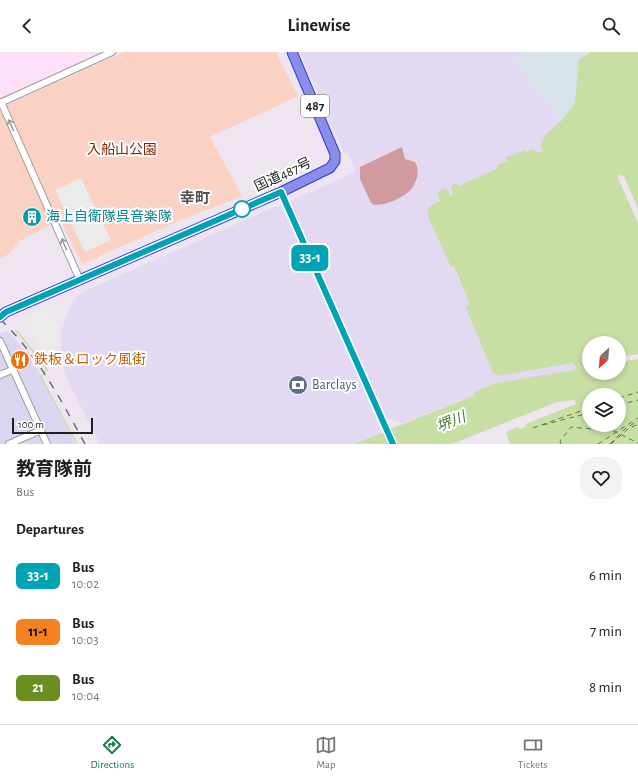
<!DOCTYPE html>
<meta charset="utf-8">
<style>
body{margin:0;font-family:"Alegreya Sans","Noto Sans JP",sans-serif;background:#f2f2f2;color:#222;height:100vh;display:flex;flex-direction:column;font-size:15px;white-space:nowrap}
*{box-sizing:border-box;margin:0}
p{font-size:13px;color:#767676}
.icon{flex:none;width:22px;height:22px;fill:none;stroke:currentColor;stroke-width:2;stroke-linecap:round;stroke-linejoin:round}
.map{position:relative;height:392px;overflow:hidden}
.details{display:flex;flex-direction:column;background:#fff;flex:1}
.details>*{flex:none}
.badge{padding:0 8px;border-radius:6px;font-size:14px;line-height:26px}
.needle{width:26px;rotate:206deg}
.buttons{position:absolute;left:582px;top:284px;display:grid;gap:8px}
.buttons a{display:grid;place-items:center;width:44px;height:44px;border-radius:50%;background:#fff;box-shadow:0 2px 6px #0003;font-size:20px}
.scale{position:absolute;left:12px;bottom:10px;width:81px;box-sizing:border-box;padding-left:4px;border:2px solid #1f1f1f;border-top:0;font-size:11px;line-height:14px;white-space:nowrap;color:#1f1f1f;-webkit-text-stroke:3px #fff;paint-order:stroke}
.map>.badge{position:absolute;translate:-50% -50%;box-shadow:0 0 0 2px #fff}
h2{padding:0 16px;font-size:15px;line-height:36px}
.round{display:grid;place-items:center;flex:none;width:42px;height:42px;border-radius:16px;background:#f2f2f2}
.head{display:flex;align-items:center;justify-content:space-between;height:68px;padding:0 16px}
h1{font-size:19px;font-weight:700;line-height:30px}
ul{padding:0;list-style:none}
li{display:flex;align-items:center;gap:12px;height:56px;padding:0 16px}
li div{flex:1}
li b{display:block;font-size:15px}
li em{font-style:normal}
li .badge{min-width:44px;font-weight:700;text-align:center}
header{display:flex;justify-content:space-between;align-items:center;height:52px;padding:0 16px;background:#fff;font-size:18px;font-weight:700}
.tab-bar{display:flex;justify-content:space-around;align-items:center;height:56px;border-top:1px solid #e0e0e0;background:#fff;font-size:11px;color:#767676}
.tab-bar a{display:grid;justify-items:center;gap:2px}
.tab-bar .selected{color:#0b8043}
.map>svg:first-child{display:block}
</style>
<header><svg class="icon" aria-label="back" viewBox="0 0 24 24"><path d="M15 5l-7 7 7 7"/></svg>Linewise<svg class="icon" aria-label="search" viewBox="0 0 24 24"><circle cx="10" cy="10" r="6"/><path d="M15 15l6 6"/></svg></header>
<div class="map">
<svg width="638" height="392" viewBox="0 0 638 392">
<rect width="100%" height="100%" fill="#eee5f0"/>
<path fill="#dbd5f1" d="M7,279L20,293L38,318L75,392H0V282Z"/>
<path fill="#d7e3e9" d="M520,0H591L579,7L575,51L561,69L517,11Z"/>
<path fill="#ffe0f9" d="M0,0H90L92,5L0,46Z"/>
<path fill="#e4d9f2" d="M300,0H520L517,11L561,69L546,82L540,93L543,99L527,100L505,106L507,108L498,116L458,134L453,143L451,145L446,137L437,140L440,149L430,154L452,215L454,213L470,252L465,254L493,321L499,324L574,311L576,315L574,318L474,340L475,343L400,372L399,370L387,366L291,153V149L355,120V115L348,102L345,103Z
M277,154L282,156L373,359L381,381L354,392H100L67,327L61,311V280L66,264L73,250L80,241Z"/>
<path fill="#d09aa0" d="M402,95L405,107L415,110C421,120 416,135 406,142C399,147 378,157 371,151L360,127V115Z"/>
<path fill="#fad1c2" d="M124,0H276L298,44L210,85L242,144L176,170L82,212L60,168L19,189L10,201L0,207V56Z"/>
<path fill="#ebebeb" d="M81,126L111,188L85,200L55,138Z
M51,255L59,274L55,302L46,305L23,266Z"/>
<path fill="#c7dea5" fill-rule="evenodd" d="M591,0H638V157L624,124L619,123L618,126L638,171V302L619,305V291H589V321H619V310L638,307V392H510L506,380L518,375L520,377L526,375V372L576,352L575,348L557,350L452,392H354L475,343L474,340L496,331L574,318L576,315L573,311L499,324L493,321L465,254L470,252L454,214L451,215L429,167L427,159L430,154L440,149L437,140L446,136L451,144L453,143L451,134L456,131L458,134L498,116L497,113L507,109L505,106L525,98L527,100L533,97L538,100L543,99L540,93L546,82L561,69L575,51L579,7ZM589,343H619V373H589Z"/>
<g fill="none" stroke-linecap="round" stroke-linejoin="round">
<path stroke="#c7dea5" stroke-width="1.5" d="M16,278L47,317L41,325L77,392"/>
<path stroke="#508139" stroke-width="1" stroke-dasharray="5 4" stroke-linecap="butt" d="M619,346L638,340
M619,353L638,348
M543,373L589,361
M533,376L589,356
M561,392L560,389L571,375L614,379L638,391
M598,392L638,366
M610,392L626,376L638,369
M611,392L628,377L638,372"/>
<defs>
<path id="minor" d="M1,50L80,228
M0,51L112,0
M281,140L393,392
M0,289L47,392
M0,323L14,317
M9,392L41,378"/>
<path id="highway" d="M0,265L6,260L281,140L330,116L335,109V102L292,0"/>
</defs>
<use href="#minor" stroke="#9c9c9c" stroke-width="8"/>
<use href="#highway" stroke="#2342de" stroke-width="11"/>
<use href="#minor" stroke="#fff" stroke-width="6"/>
<use href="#highway" stroke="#8c8de8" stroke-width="9"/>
<path stroke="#6d6d6d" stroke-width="1.5" stroke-dasharray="8 8" stroke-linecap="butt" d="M0,267C37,302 61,348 85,392"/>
</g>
<defs><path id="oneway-shaft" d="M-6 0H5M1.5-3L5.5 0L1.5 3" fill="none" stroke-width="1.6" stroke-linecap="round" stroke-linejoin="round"/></defs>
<g stroke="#9a9a9a">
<use href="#oneway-shaft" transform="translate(11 73) rotate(-115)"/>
<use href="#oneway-shaft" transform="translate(64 192) rotate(-114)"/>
</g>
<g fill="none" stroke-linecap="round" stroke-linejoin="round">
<defs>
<path id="line" d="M0,265L6,260L281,140L393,392"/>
</defs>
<use href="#line" stroke="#fff" stroke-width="9"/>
<use href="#line" stroke="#00a3b4" stroke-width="6"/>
</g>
<defs>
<symbol id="building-disc" viewBox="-11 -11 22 22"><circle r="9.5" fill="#0f9aa8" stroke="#fff"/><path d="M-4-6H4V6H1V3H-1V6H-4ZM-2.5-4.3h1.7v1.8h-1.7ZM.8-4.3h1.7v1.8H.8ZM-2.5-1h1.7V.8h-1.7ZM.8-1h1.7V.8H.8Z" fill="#fff"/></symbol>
<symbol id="restaurant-disc" viewBox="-11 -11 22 22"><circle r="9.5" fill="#e8710a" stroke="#fff"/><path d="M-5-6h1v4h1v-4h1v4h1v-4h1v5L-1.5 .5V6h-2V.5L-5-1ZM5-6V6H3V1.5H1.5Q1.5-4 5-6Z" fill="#fff"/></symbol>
<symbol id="bank-disc" viewBox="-11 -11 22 22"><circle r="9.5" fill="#5c6f8a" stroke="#fff"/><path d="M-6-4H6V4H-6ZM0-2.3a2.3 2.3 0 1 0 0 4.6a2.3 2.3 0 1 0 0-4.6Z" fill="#fff"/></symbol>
</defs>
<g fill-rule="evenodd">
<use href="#building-disc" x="21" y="154" width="22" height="22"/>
<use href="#restaurant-disc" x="9" y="297" width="22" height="22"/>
<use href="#bank-disc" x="287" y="322" width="22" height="22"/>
</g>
<circle fill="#fff" stroke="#00a3b4" stroke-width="2" cx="242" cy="157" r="8"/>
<g text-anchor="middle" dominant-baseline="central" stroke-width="4" stroke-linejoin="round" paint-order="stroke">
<rect fill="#fff" stroke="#626262" stroke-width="1" x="301" y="43" width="28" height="22" rx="3"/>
<g font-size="13" font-weight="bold" fill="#1f1f1f">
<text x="315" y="54">487</text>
</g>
<g font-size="14" fill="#80290a" stroke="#fff">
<text x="122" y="98">入船山公園</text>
</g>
<g font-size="14" fill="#1f1f1f" stroke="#fff">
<text transform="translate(283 123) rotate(-25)">国道487号</text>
</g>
<g font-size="14" fill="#0d838f" stroke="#fff" text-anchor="start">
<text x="46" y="165">海上自衛隊呉音楽隊</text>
</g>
<g font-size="14" fill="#c56008" stroke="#fff" text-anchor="start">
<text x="34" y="308">鉄板＆ロック風街</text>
</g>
<g font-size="14" fill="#4e5e75" stroke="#fff" text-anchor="start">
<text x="312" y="333">Barclays</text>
</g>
<g font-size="15" font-weight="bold" fill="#525252" stroke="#fff">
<text x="195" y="146">幸町</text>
</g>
<g font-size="15" font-style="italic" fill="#508139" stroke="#fff">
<text transform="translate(451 370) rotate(-22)">堺川</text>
</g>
</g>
</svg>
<div class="buttons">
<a><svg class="needle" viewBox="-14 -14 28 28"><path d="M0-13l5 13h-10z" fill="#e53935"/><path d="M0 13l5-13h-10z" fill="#767676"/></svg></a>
<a><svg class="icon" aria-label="layers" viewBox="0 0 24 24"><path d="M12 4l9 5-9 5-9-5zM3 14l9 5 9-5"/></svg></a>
</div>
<div class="scale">100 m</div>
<b class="badge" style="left:310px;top:206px;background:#00a3b4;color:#fff">33-1</b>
</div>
<section class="details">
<div class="head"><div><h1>教育隊前</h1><p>Bus</p></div><a class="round"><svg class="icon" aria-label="heart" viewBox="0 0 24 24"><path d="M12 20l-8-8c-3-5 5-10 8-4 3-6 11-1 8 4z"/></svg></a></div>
<h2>Departures</h2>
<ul>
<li><span class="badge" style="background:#00a3b4;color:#fff">33-1</span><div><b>Bus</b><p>10:02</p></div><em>6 min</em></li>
<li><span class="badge" style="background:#f58220;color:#111">11-1</span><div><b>Bus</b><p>10:03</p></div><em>7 min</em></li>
<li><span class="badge" style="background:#6b8e23;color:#fff">21</span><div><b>Bus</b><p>10:04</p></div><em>8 min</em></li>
</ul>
</section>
<nav class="tab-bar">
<a class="selected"><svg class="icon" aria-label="directions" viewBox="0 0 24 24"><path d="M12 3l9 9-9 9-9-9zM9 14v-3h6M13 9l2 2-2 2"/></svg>Directions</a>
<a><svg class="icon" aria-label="map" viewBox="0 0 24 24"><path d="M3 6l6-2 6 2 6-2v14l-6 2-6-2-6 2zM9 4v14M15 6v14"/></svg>Map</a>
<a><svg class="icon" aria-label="tickets" viewBox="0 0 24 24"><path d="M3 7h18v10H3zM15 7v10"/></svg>Tickets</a>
</nav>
